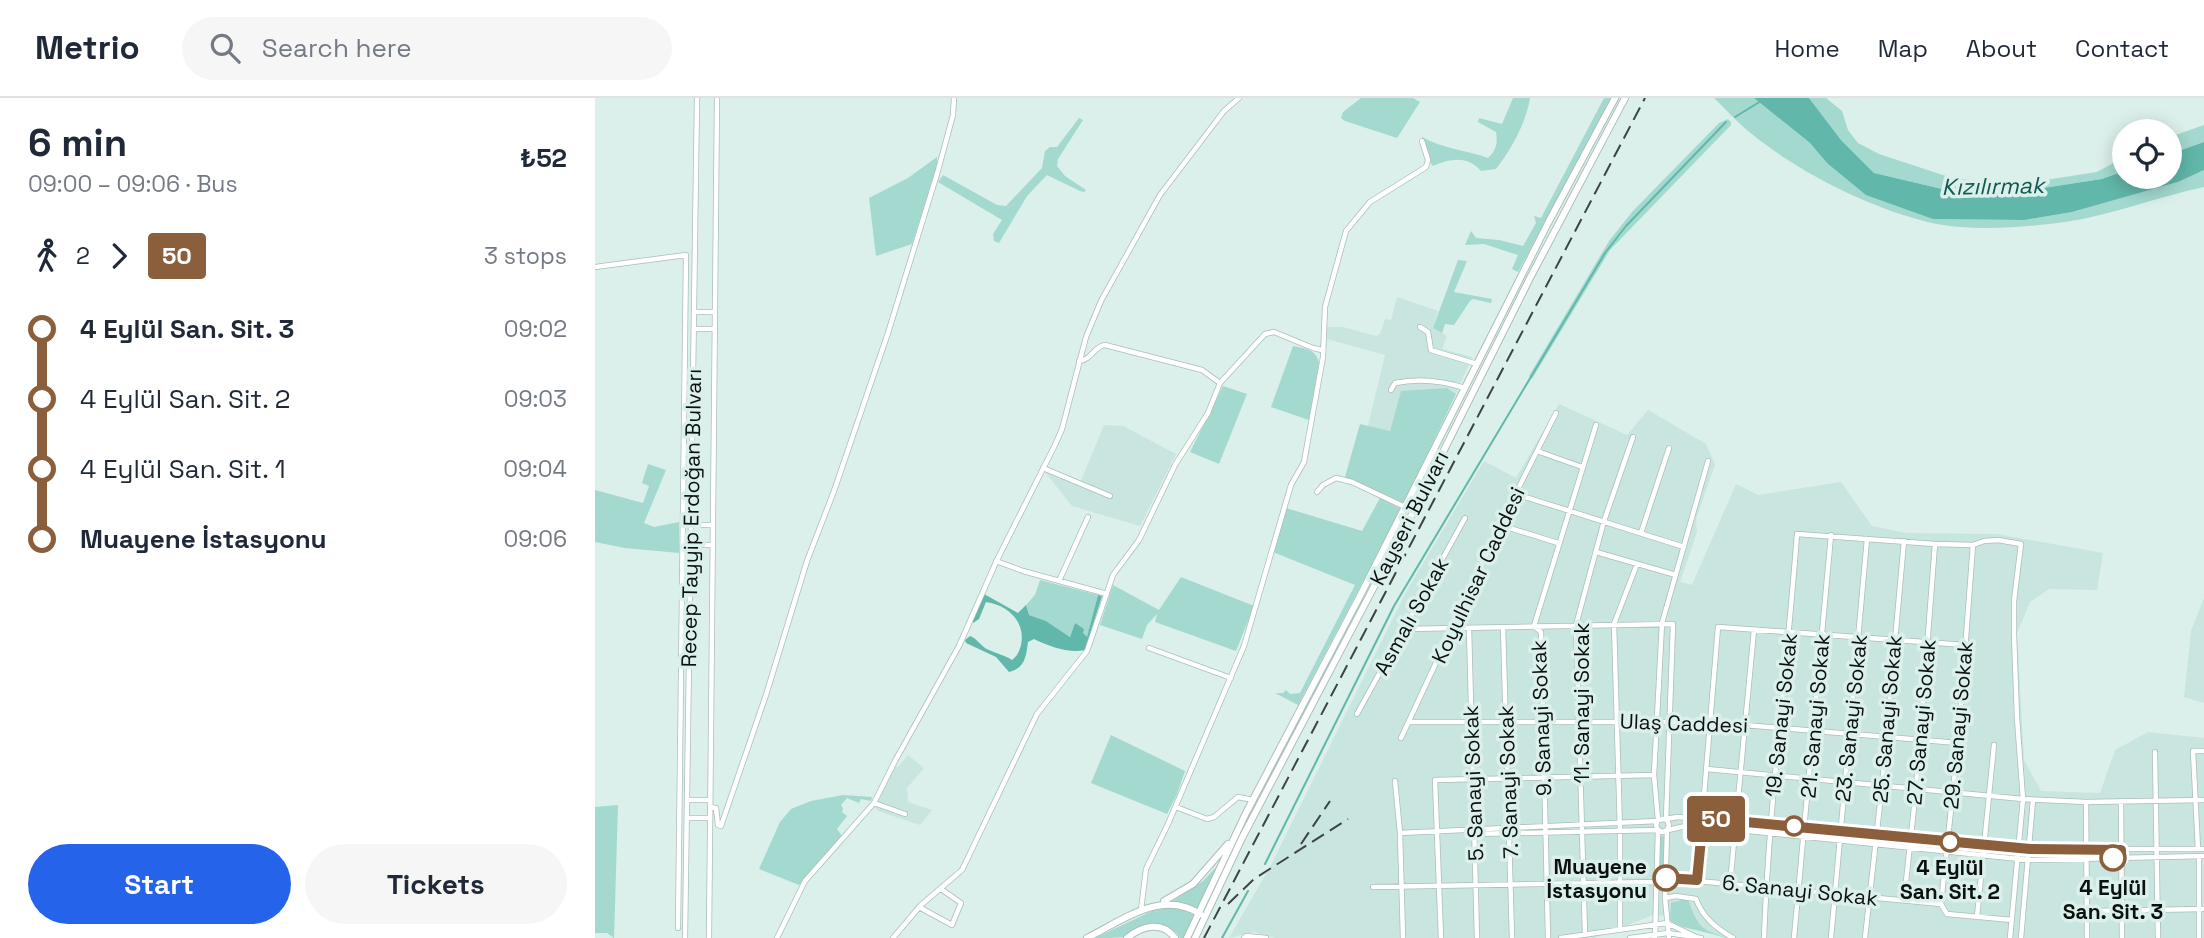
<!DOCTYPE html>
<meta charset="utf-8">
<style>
body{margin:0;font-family:"Space Grotesk",sans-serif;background:#f6f6f7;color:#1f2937;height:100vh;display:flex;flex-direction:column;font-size:26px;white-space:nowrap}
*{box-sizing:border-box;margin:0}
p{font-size:23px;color:#747a83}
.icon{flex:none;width:38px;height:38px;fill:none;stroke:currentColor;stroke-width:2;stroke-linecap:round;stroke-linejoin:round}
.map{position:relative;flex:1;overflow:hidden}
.drawer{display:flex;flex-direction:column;background:#fff;width:595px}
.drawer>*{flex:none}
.badge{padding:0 14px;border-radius:5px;font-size:24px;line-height:46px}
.fabs{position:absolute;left:1517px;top:21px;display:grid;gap:14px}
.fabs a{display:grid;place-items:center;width:70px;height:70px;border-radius:50%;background:#fff;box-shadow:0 4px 18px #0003;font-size:35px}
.map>.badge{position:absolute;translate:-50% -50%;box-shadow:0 0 0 4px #fff}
.legs{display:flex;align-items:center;gap:10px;height:77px;padding:0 28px;font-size:23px}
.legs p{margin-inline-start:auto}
.summary{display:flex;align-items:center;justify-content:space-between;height:119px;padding:0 28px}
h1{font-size:38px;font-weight:600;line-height:52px}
.primary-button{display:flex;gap:14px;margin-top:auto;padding:14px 28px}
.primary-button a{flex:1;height:80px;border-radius:42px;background:#2563eb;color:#fff;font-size:28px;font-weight:600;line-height:80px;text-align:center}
.primary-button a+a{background:#f6f6f7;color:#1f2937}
ul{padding:0 28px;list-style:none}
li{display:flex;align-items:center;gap:24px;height:70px;font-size:26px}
li i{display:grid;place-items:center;width:10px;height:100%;margin:0 9px;background:currentColor}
li i::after{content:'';width:18px;height:18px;margin:-9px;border:5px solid;border-radius:50%;background:#fff}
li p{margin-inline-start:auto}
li:first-child i{background:linear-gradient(#0000 50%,currentColor 0)}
li:last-child i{background:linear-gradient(currentColor 50%,#0000 0)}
header{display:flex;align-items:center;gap:42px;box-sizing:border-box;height:98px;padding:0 35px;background:#fff;border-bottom:2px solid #e0e1e3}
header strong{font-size:33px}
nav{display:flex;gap:38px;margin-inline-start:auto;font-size:24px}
.search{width:490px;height:63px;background:#f6f6f7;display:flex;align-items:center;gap:18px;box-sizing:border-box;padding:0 24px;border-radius:38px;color:#747a83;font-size:26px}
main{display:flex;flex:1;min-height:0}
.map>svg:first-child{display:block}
</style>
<header>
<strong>Metrio</strong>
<div class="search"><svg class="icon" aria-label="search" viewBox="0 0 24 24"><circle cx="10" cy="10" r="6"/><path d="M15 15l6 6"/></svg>Search here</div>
<nav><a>Home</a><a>Map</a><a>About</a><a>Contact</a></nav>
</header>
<main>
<section class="drawer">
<div class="summary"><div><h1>6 min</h1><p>09:00 – 09:06 · Bus</p></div><b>₺52</b></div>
<div class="legs"><svg class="icon" aria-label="walk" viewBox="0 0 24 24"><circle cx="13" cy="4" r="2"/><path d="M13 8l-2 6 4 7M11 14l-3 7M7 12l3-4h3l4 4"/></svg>2<svg class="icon" aria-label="forward" viewBox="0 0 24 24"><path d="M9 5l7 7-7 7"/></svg><b class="badge" style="background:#8b5e3c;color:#fff">50</b><p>3 stops</p></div>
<ul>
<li><i style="color:#8b5e3c"></i><b>4 Eylül San. Sit. 3</b><p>09:02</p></li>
<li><i style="color:#8b5e3c"></i><span>4 Eylül San. Sit. 2</span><p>09:03</p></li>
<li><i style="color:#8b5e3c"></i><span>4 Eylül San. Sit. 1</span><p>09:04</p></li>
<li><i style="color:#8b5e3c"></i><b>Muayene İstasyonu</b><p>09:06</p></li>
</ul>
<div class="primary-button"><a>Start</a><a>Tickets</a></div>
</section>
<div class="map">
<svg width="1609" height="840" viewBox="0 0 1609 840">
<rect width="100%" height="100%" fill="#dbefeb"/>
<path fill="#c8e5df" d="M802,199L843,213L838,230L852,238L847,251L877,259L861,296L852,290L806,294L795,333L773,328L790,257L732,241V229H748L781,238L785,236L790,221L796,222Z
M964,306L1032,337L1053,312L1111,346L1120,367L1101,421L1102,434L1085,484L1097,487L1141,386L1163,397L1246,384L1277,428L1311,435L1402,436L1508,455L1502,492L1454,491L1435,504L1422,535L1429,662L1446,693L1505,695L1520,652L1553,634L1609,640V840H1128L1073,818L1058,817L999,840H681L658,834L634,840L675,769L812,492L889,363L921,380Z
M509,327L528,328L581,356L545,428L477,408L450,374L452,369L486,383Z
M1609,500V605L1589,599L1596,533Z
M313,657L329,670L312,690L313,704L337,712L325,727L283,713L280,709L299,668L303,669Z"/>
<path fill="#a3d9cf" d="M766,0H818L825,4L802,40L750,23L746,20L748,14Z
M918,0H935C931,25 916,52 901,71L886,73C872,57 854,61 838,68C831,59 823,50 827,39C848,51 871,52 893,60C901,53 903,45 901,34L883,24L884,20L907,26Z
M1009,0H1016L923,174L917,171L923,157L889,146L870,147L876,133L881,140L904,142L928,148L941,125L939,118L946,120Z
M1119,0H1159L1215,45L1232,65L1338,121L1429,122L1477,114L1583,84L1609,72V89C1562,99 1517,117 1470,124C1431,129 1387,133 1348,127C1291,117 1216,81 1170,46C1151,33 1135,16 1119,0Z
M1214,0H1231L1247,13L1253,32L1263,45L1284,56L1360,81L1430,85L1502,74L1522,63L1529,46V73L1507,81L1423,94L1347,91L1279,75L1246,42Z
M484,20L488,22L463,61L462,68L470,78L491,92L489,94L485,93L452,77L432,98L404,145L399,143L398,136L407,122L343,84L348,77L402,107L411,108L447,70L450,53L455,49H462Z
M1133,21L1136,24V27L1015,152L937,281L934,278L1014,143L1037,114L1124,25Z
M1609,27V44L1575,56V39Z
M342,59V67L317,146L281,158L274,100L313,80Z
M863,162L872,163L859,194L897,201L896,205L878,201L875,203L859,227L850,226L847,235L838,230Z
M698,248C711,251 721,251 724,265L714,322L676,309Z
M628,288L652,296L624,366L595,354Z
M852,290L861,296L809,405L750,379L765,326L795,333L806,293Z
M53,366L71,372L49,425L59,429L84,424V455L30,450L0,444V392L48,405L54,388L47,385Z
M785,400L806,411L703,607L680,595H688L691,592L695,596L705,595L760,487L678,454L691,410L767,433Z
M586,479L659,508L641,553L560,524L562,516L552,527L547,541L505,527L518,487L564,512Z
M445,482L503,497L492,540L480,525L475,539L451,523L434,517L431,507L440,497Z
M516,637L590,673L582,696L572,716L496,685Z
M248,697L277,699L276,703L266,701L264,705L252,700L246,707L248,710L247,714L252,718L242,731L247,738L204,787L164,771L185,724L196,711L216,703Z
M23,707L19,840L12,835H0V709Z
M1066,738L1071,739L1068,792H1064V739Z
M624,766L603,811L578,803L608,783Z
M1090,801L1094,804C1103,830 1108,833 1134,840L1088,829L1075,823L1076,805Z
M574,810L589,812L599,817L589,840H585C577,826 558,823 544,829C538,831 534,836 529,839C522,840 509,840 500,840L557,813Z"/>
<path fill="#61b8aa" d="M389,496L423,515L431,507L434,517L451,523L475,539L480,525L489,531L488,535L492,539L503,497L507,498L490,552C475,556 453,548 439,541L433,544C431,559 430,570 414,574L401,559L371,545L370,542L375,538C383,541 386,549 394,552C402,556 410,557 417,562C423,557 424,554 426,547C431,524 413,507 391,504L384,521L378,525V520Z"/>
<path fill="#61b7a9" d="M1159,0H1214L1246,42L1279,75L1347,91L1423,94L1507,81L1529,73L1530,79H1575V56L1609,44V72L1583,84L1477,114L1429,122L1338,121L1271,97L1232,65L1215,45Z"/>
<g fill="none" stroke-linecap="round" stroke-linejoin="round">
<path stroke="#61b7a9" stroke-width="2" d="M1140,19L1166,3
M670,766L799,508L1010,155L1031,128L1131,24
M627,840L653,793"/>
<defs>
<path id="minor" d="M0,169L91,157L83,830
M100,214H120
M825,229L833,234L836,252L882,266
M100,231H120
M484,263C497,262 499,248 510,247L607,272L625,285
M796,292L800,285C823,280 848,283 870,290
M942,353L987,369
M448,370L515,398
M722,394L728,387L741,380L757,384L810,409
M921,396L1089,449
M96,427H117
M905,427L963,445
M1046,435L1074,350
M96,447H116
M1001,454L1081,477
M401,463L428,473L512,496
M464,483L493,419
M908,529L917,840
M874,530L882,840
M810,531L1078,526L1071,722
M554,550L636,580
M762,616L870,420
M815,624H1114L1363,645
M806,640L905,427L961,315
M1560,654L1563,840
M1112,671L1428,701L1491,704L1609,702
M800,683L805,735L808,840
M92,702H115
M1526,703L1527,840
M1491,704L1492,840
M279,705L310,716
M115,709L121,710L123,727L126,728L171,597L212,463L239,393L293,235L342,76L358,17L359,0
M581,709L612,721L619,719L643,699L658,702
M92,720H115
M1063,722L1059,677L1067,525L1113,363
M1072,722L1074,727L1072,732L1068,734L1063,732L1061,727L1063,722L1083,719L1435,751H1609
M1073,732L1095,727L1434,762L1609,758
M1072,733L1070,800L1074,840
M805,735L1062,723
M879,736L1062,732
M1603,751L1598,653H1609
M1604,759V840
M1071,780L1346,806L1352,816L1417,822
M1102,782L1123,529L1370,547
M1135,786L1159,532
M778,789L1061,784
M1070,800L1081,798L1101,801C1108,820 1121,830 1138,840
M1309,802L1321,691L1340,446
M1346,806L1363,645L1378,447
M324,809L357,827L366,805L346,791
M546,812L551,771L573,726L649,548L696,387L709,364L728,259L730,209L751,133L775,104L831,69L833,62L827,43
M1492,813L1609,811
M1382,819L1399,647
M1025,832V733L1019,526L1042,466
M990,837L981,527L1009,423L1038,339
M90,840L102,0
M114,840L122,0
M182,840L210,783L279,705L300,663L364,548L402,462L460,347L467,331L491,239L506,203L565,97L629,13L644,0
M298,840L326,807L367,772L442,616L492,553L518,477L544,442L580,367L613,315L625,285L670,236L679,234L718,250L727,252
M649,840L651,838L671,840
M846,840L840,682L1059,677
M953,840L946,534L939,528L1001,327
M966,840L1072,825L1101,839
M1035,840L1073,835L1106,840
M1060,840L1063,733
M1169,840C1174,705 1192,571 1202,436L1340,446L1378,447L1389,443L1403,442L1426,446L1419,503V536L1422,620L1428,701L1415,840
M1199,840L1236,437
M1236,840L1272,441
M1270,840L1287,688L1309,443
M1426,840L1438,702"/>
<path id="highway" d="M569,803L598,786L633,746
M492,840C528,822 567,791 605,816
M532,840C547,828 567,822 580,840
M592,840L651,715L765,498L953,125L1020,0
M600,840L647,740L814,422L935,180L1030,0"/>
</defs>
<use href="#minor" stroke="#abbeba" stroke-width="6"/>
<use href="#highway" stroke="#abbeba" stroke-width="8"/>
<use href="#minor" stroke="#fff" stroke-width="4.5"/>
<use href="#highway" stroke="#fff" stroke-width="6"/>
<path stroke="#3b4543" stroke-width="2" stroke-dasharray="14 7" stroke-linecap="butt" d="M706,746L735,703
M633,806L659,781L753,721
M609,840L1050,0"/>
</g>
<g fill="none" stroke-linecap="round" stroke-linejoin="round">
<defs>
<path id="line-1" d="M1071,780L1102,782L1108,720L1435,751L1526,752V760H1518"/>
</defs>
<use href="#line-1" stroke="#fff" stroke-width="16"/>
<use href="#line-1" stroke="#8b5e3c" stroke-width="10"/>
</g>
<g fill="#fff" stroke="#8b5e3c" stroke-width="3.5">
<circle cx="1199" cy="728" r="9"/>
<circle cx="1355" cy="744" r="9"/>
<circle cx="1518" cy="760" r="12"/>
<circle cx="1071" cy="780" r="12"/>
</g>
<g text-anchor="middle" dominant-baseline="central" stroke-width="7" stroke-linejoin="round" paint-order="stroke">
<g font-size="21" fill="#0a110f" stroke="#dbefeb">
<text transform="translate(96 420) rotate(-89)">Recep Tayyip Erdoğan Bulvarı</text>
<text transform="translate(814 420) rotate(-63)">Kayseri Bulvarı</text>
<text transform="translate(883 477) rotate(-65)">Koyulhisar Caddesi</text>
<text transform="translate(816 518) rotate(-61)">Asmalı Sokak</text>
<text transform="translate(986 605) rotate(-90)">11. Sanayi Sokak</text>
<text transform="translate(1186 617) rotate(-84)">19. Sanayi Sokak</text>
<text transform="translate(1220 618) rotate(-85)">21. Sanayi Sokak</text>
<text transform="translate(946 620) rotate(-92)">9. Sanayi Sokak</text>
<text transform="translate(1256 620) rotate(-84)">23. Sanayi Sokak</text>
<text transform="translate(1292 621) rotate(-85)">25. Sanayi Sokak</text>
<text transform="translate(1326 624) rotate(-85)">27. Sanayi Sokak</text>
<text transform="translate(1089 625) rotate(2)">Ulaş Caddesi</text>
<text transform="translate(1363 627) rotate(-85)">29. Sanayi Sokak</text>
<text transform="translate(913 684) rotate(-92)">7. Sanayi Sokak</text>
<text transform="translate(878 685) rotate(-92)">5. Sanayi Sokak</text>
<text transform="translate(1205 792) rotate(6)">6. Sanayi Sokak</text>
</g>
<g font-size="21" font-weight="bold" fill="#0a110f" stroke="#dbefeb">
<text x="1052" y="768" text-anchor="end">Muayene<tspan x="1052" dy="24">İstasyonu</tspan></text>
<text x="1355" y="769">4 Eylül<tspan x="1355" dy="24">San. Sit. 2</tspan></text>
<text x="1518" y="789">4 Eylül<tspan x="1518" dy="24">San. Sit. 3</tspan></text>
</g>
<g font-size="23" font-style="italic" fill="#0f5a50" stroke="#dbefeb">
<text transform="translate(1398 88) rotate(-1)">Kızılırmak</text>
</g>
</g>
</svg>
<div class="fabs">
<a><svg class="icon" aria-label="locate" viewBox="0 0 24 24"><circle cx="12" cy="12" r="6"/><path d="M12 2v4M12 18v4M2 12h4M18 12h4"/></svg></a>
</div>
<b class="badge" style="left:1121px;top:721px;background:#8b5e3c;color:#fff">50</b>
</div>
</main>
